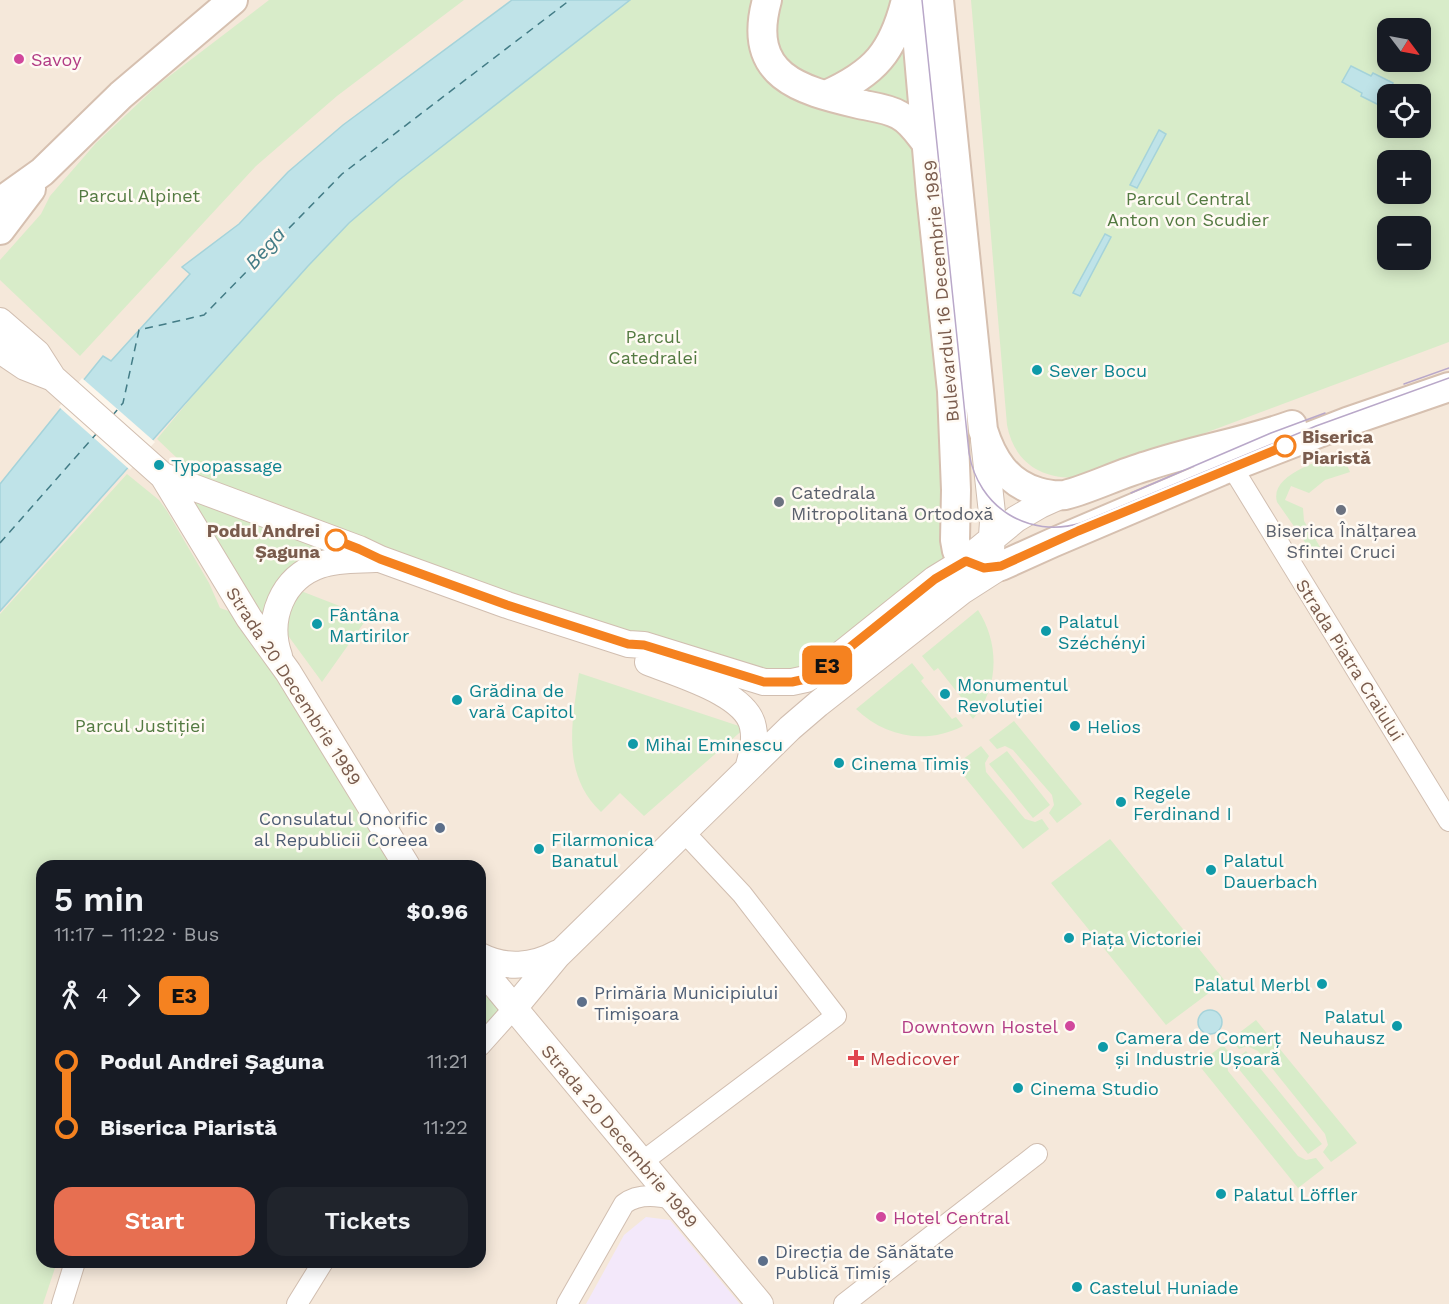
<!DOCTYPE html>
<meta charset="utf-8">
<style>
body{margin:0;font-family:"Work Sans",sans-serif;background:#20242c;color:#f1f3f6;height:100vh;display:flex;flex-direction:column;font-size:22px;white-space:nowrap}
*{box-sizing:border-box;margin:0}
p{font-size:20px;color:#9ea1a6}
.icon{flex:none;width:33px;height:33px;fill:none;stroke:currentColor;stroke-width:2;stroke-linecap:round;stroke-linejoin:round}
.map{position:relative;flex:1;overflow:hidden}
.panel{position:absolute;left:36px;top:860px;width:450px;height:408px;display:flex;flex-direction:column;background:#171b24;border-radius:18px;box-shadow:0 3px 15px #0003}
.panel>*{flex:none}
.badge{padding:0 12px;border-radius:9px;font-size:21px;line-height:39px}
.needle{width:39px;rotate:122deg}
.fabs{position:absolute;left:1377px;top:18px;display:grid;gap:12px}
.fabs a{display:grid;place-items:center;width:54px;height:54px;border-radius:12px;background:#171b24;box-shadow:0 3px 15px #0003;font-size:30px}
.map>.badge{position:absolute;translate:-50% -50%;box-shadow:0 0 0 3px #fff}
.legs{display:flex;align-items:center;gap:9px;height:66px;padding:0 18px;font-size:20px}
.legs p{margin-inline-start:auto}
.summary{display:flex;align-items:center;justify-content:space-between;height:102px;padding:0 18px}
h1{font-size:33px;font-weight:600;line-height:45px}
.action{display:flex;gap:12px;margin-top:auto;padding:12px 18px}
.action a{flex:1;height:69px;border-radius:18px;background:#e76f51;color:#fff;font-size:24px;font-weight:600;line-height:69px;text-align:center}
.action a+a{background:#20242c;color:#f1f3f6}
ul{padding:0 18px;list-style:none}
li{display:flex;align-items:center;gap:21px;height:66px;font-size:22px}
li i{display:grid;place-items:center;width:9px;height:100%;margin:0 8px;background:currentColor}
li i::after{content:'';width:15px;height:15px;margin:-8px;border:4px solid;border-radius:50%;background:#171b24}
li p{margin-inline-start:auto}
li:first-child i{background:linear-gradient(#0000 50%,currentColor 0)}
li:last-child i{background:linear-gradient(currentColor 50%,#0000 0)}
.map>svg:first-child{display:block}
</style>
<div class="map">
<svg width="1449" height="1304" viewBox="0 0 1449 1304">
<rect width="100%" height="100%" fill="#fdf6ec"/>
<path fill="#f5e8da" fill-rule="evenodd" d="M0,0H1449V1304H0ZM1388,28H1420V62H1388ZM1388,94H1420V128H1388ZM1388,160H1420V194H1388ZM1388,226H1420V260H1388ZM42,866H480V1262H42Z"/>
<path fill="#f3e8fa" d="M646,1217L670,1220L740,1304H586L624,1235Z"/>
<path fill="#d8ecc9" fill-rule="evenodd" d="M269,0H464L337,96L256,166L80,356L0,280V260L41,214L50,196L96,143L159,84Z
M630,0H895L929,165L948,553L943,567L819,672L720,685L355,537L281,505L200,480L157,439L196,392L308,266L349,223L399,180Z
M971,0H1449V342L1090,476C1050,483 1015,468 1007,425ZM1388,28H1420V62H1388ZM1388,94H1420V128H1388ZM1388,160H1420V194H1388ZM1388,226H1420V260H1388Z
M1341,452L1350,472L1325,480L1309,493L1291,486L1285,500L1303,508L1304,521L1322,550L1314,555L1277,502C1269,474 1322,461 1341,452Z
M127,474L159,500L167,511L209,583L220,608L249,618L407,865L42,866V1262H57L43,1304H0V614Z
M183,495L335,553C324,554 309,555 299,560C281,570 264,605 262,624Z
M301,591L368,617L322,682L281,626Z
M978,610C1000,644 999,688 973,719L965,709L968,706L938,668L934,671L922,656Z
M912,663L924,678L921,681L952,719L956,717L963,726C926,745 885,737 856,709Z
M579,673L745,728L644,816L620,793L601,812C561,774 572,723 579,673Z
M1014,721L1082,804L1057,823L1049,813L1054,805L1052,795L1013,750L1005,746L997,749L989,740Z
M981,746L989,756L985,763L986,772L1025,819L1035,822L1042,819L1049,829L1023,849L955,765Z
M1007,751L1050,805L1033,818L989,764Z
M1110,839L1225,981L1166,1025L1051,883Z
M480,967L510,1004L480,1037Z
M1256,1020L1357,1143L1331,1162L1323,1152L1328,1145L1325,1134L1258,1051L1247,1046L1239,1049L1231,1039Z
M1223,1045L1231,1055L1227,1062L1228,1071L1298,1156L1306,1160L1316,1158L1324,1168L1298,1188L1198,1064Z
M1246,1051L1322,1144L1308,1154L1233,1062Z"/>
<path fill="#bfe3e8" stroke="#a5d3da" stroke-width="1.5" d="M512,0H630L399,180L349,223L308,266L0,611V484L103,356L111,361L190,274L182,267L239,224L288,172L343,125Z
M1351,66L1371,76L1373,73L1393,83L1392,87L1407,94H1388L1387,106L1383,104L1381,106L1361,96L1362,93L1342,82Z
M1159,130L1166,134L1137,188L1130,185Z
M1105,234L1111,237L1080,296L1073,293Z
M1198 1022a12 12 0 1 1 24 0a12 12 0 1 1-24 0Z"/>
<path fill="#fdf6ec" d="M82,378L155,442L130,470L59,407Z"/>
<g fill="none" stroke-linecap="round" stroke-linejoin="round">
<path stroke="#437c86" stroke-width="1.5" stroke-dasharray="8 6" stroke-linecap="butt" d="M112,416L123,403L139,330L204,315L342,174L570,0
M0,543L97,433"/>
<defs>
<path id="minor" d="M1232,467L1449,821
M480,1046L514,1008
M642,1162L836,1016L742,894L684,832
M62,1304L75,1262
M297,1304L323,1262
M567,1304L624,1204C638,1193 656,1195 672,1199
M844,1304L1037,1154"/>
<path id="tertiary" d="M0,321L37,353L53,378L163,476L249,618L288,672L407,866
M0,350L25,367L53,378
M984,440L993,522L991,550
M163,476L359,549L380,559L507,605L628,644L644,645L764,682H792L806,679L819,672L935,579L966,560L1016,519L1040,505L1062,495
M279,656C266,619 282,578 320,565C337,559 357,560 375,559
M648,662C677,674 747,693 753,727C756,741 752,755 748,769
M480,956C505,969 533,967 558,953
M480,967L760,1304
M514,1008L557,956L790,728L818,704L962,591L1001,566"/>
<path id="secondary" d="M767,0C746,76 799,90 859,104C872,107 887,108 899,115C911,121 919,134 927,144
M914,0L931,194L952,391L956,490L955,540L957,551L966,560L984,568L1001,566L1052,543L1221,471L1347,422L1449,387
M939,0L983,430C992,459 1007,483 1038,492C1045,494 1057,496 1065,495C1092,488 1119,474 1147,466C1194,450 1245,442 1292,425
M826,95C875,73 893,52 906,0
M0,202L42,172L121,95L233,0
M0,230L31,189"/>
</defs>
<use href="#minor" stroke="#d1beb0" stroke-width="22"/>
<use href="#tertiary" stroke="#d1beb0" stroke-width="28"/>
<use href="#secondary" stroke="#d6c0b0" stroke-width="32"/>
<use href="#minor" stroke="#fff" stroke-width="20"/>
<use href="#tertiary" stroke="#fff" stroke-width="26"/>
<use href="#secondary" stroke="#fff" stroke-width="28"/>
<path stroke="#b9a8c9" stroke-width="1.5" d="M922,0L969,453C978,507 1028,539 1081,523L1316,426L1449,378
M1404,384L1449,368
M1131,493L1271,433L1325,413"/>
</g>
<g fill="none" stroke-linecap="round" stroke-linejoin="round">
<defs>
<path id="line-1" d="M336,540L359,549L380,559L507,605L628,644L644,645L764,682H792L806,679L819,672L935,579L966,561L984,568L1001,566L1078,531L1285,446"/>
</defs>
<use href="#line-1" stroke="#fff" stroke-width="14"/>
<use href="#line-1" stroke="#f58220" stroke-width="9"/>
</g>
<g fill="#d1479c" stroke="#fffaf3" stroke-width="2">
<circle cx="19" cy="59" r="6"/>
<circle cx="1070" cy="1026" r="6"/>
<circle cx="881" cy="1217" r="6"/>
</g>
<g fill="#0f9aa8" stroke="#fffaf3" stroke-width="2">
<circle cx="1037" cy="370" r="6"/>
<circle cx="159" cy="465" r="6"/>
<circle cx="317" cy="624" r="6"/>
<circle cx="1046" cy="631" r="6"/>
<circle cx="945" cy="694" r="6"/>
<circle cx="457" cy="700" r="6"/>
<circle cx="1075" cy="726" r="6"/>
<circle cx="633" cy="744" r="6"/>
<circle cx="839" cy="763" r="6"/>
<circle cx="1121" cy="802" r="6"/>
<circle cx="539" cy="849" r="6"/>
<circle cx="1211" cy="870" r="6"/>
<circle cx="1069" cy="938" r="6"/>
<circle cx="1322" cy="984" r="6"/>
<circle cx="1397" cy="1026" r="6"/>
<circle cx="1103" cy="1047" r="6"/>
<circle cx="1018" cy="1088" r="6"/>
<circle cx="1221" cy="1194" r="6"/>
<circle cx="1077" cy="1287" r="6"/>
</g>
<g fill="#fff" stroke="#f58220" stroke-width="3">
<circle cx="1285" cy="446" r="10"/>
<circle cx="336" cy="540" r="10"/>
</g>
<g fill="#6b7280" stroke="#fffaf3" stroke-width="2">
<circle cx="779" cy="502" r="6"/>
<circle cx="1341" cy="510" r="6"/>
</g>
<g fill="#5c6f8a" stroke="#fffaf3" stroke-width="2">
<circle cx="440" cy="828" r="6"/>
<circle cx="582" cy="1002" r="6"/>
<circle cx="763" cy="1261" r="6"/>
</g>
<path fill="#e0444e" stroke="#fffaf3" stroke-width="2" d="M853 1049h6v6h6v6h-6v6h-6v-6h-6v-6h6z"/>
<g text-anchor="middle" dominant-baseline="central" stroke-width="5" stroke-linejoin="round" paint-order="stroke">
<g font-size="18" fill="#b23c85" stroke="#fffaf3" text-anchor="start">
<text x="31" y="59">Savoy</text>
<text x="1058" y="1026" text-anchor="end">Downtown Hostel</text>
<text x="893" y="1217">Hotel Central</text>
</g>
<g font-size="18" fill="#537a41" stroke="#fffaf3">
<text x="139" y="195">Parcul Alpinet</text>
<text x="1188" y="198">Parcul Central<tspan x="1188" dy="21">Anton von Scudier</tspan></text>
<text x="653" y="336">Parcul<tspan x="653" dy="21">Catedralei</tspan></text>
<text x="140" y="725">Parcul Justiției</text>
</g>
<g font-size="18" fill="#7a5c4d" stroke="#fffaf3">
<text transform="translate(941 291) rotate(-95)">Bulevardul 16 Decembrie 1989</text>
<text transform="translate(1350 660) rotate(58)">Strada Piatra Craiului</text>
<text transform="translate(294 686) rotate(57)">Strada 20 Decembrie 1989</text>
<text transform="translate(620 1136) rotate(50)">Strada 20 Decembrie 1989</text>
</g>
<g font-size="18" fill="#0d838f" stroke="#fffaf3" text-anchor="start">
<text x="1049" y="370">Sever Bocu</text>
<text x="171" y="465">Typopassage</text>
<text x="329" y="614">Fântâna<tspan x="329" dy="21">Martirilor</tspan></text>
<text x="1058" y="621">Palatul<tspan x="1058" dy="21">Széchényi</tspan></text>
<text x="957" y="684">Monumentul<tspan x="957" dy="21">Revoluției</tspan></text>
<text x="469" y="690">Grădina de<tspan x="469" dy="21">vară Capitol</tspan></text>
<text x="1087" y="726">Helios</text>
<text x="645" y="744">Mihai Eminescu</text>
<text x="851" y="763">Cinema Timiș</text>
<text x="1133" y="792">Regele<tspan x="1133" dy="21">Ferdinand I</tspan></text>
<text x="551" y="839">Filarmonica<tspan x="551" dy="21">Banatul</tspan></text>
<text x="1223" y="860">Palatul<tspan x="1223" dy="21">Dauerbach</tspan></text>
<text x="1081" y="938">Piața Victoriei</text>
<text x="1310" y="984" text-anchor="end">Palatul Merbl</text>
<text x="1385" y="1016" text-anchor="end">Palatul<tspan x="1385" dy="21">Neuhausz</tspan></text>
<text x="1115" y="1037">Camera de Comerț<tspan x="1115" dy="21">și Industrie Ușoară</tspan></text>
<text x="1030" y="1088">Cinema Studio</text>
<text x="1233" y="1194">Palatul Löffler</text>
<text x="1089" y="1287">Castelul Huniade</text>
</g>
<g font-size="18" font-weight="bold" fill="#7a5c4d" stroke="#fffaf3" text-anchor="start">
<text x="1302" y="436">Biserica<tspan x="1302" dy="21">Piaristă</tspan></text>
<text x="320" y="530" text-anchor="end">Podul Andrei<tspan x="320" dy="21">Șaguna</tspan></text>
</g>
<g font-size="18" fill="#5b616d" stroke="#fffaf3" text-anchor="start">
<text x="791" y="492">Catedrala<tspan x="791" dy="21">Mitropolitană Ortodoxă</tspan></text>
<text x="1341" y="530" text-anchor="middle">Biserica Înălțarea<tspan x="1341" dy="21">Sfintei Cruci</tspan></text>
</g>
<g font-size="18" fill="#4e5e75" stroke="#fffaf3" text-anchor="start">
<text x="428" y="818" text-anchor="end">Consulatul Onorific<tspan x="428" dy="21">al Republicii Coreea</tspan></text>
<text x="594" y="992">Primăria Municipiului<tspan x="594" dy="21">Timișoara</tspan></text>
<text x="775" y="1251">Direcția de Sănătate<tspan x="775" dy="21">Publică Timiș</tspan></text>
</g>
<g font-size="18" fill="#be3a42" stroke="#fffaf3" text-anchor="start">
<text x="870" y="1058">Medicover</text>
</g>
<g font-size="20" font-style="italic" fill="#437c86" stroke="#fffaf3">
<text transform="translate(265 248) rotate(-48)">Bega</text>
</g>
</g>
</svg>
<div class="fabs">
<a><svg class="needle" viewBox="-14 -14 28 28"><path d="M0-13l5 13h-10z" fill="#e53935"/><path d="M0 13l5-13h-10z" fill="#9ea1a6"/></svg></a>
<a><svg class="icon" aria-label="locate" viewBox="0 0 24 24"><circle cx="12" cy="12" r="6"/><path d="M12 2v4M12 18v4M2 12h4M18 12h4"/></svg></a>
<a>+</a>
<a>−</a>
</div>
<b class="badge" style="left:827px;top:665px;background:#f58220;color:#111">E3</b>
<section class="panel">
<div class="summary"><div><h1>5 min</h1><p>11:17 – 11:22 · Bus</p></div><b>$0.96</b></div>
<div class="legs"><svg class="icon" aria-label="walk" viewBox="0 0 24 24"><circle cx="13" cy="4" r="2"/><path d="M13 8l-2 6 4 7M11 14l-3 7M7 12l3-4h3l4 4"/></svg>4<svg class="icon" aria-label="forward" viewBox="0 0 24 24"><path d="M9 5l7 7-7 7"/></svg><b class="badge" style="background:#f58220;color:#111">E3</b></div>
<ul>
<li><i style="color:#f58220"></i><b>Podul Andrei Șaguna</b><p>11:21</p></li>
<li><i style="color:#f58220"></i><b>Biserica Piaristă</b><p>11:22</p></li>
</ul>
<div class="action"><a>Start</a><a>Tickets</a></div>
</section>
</div>
